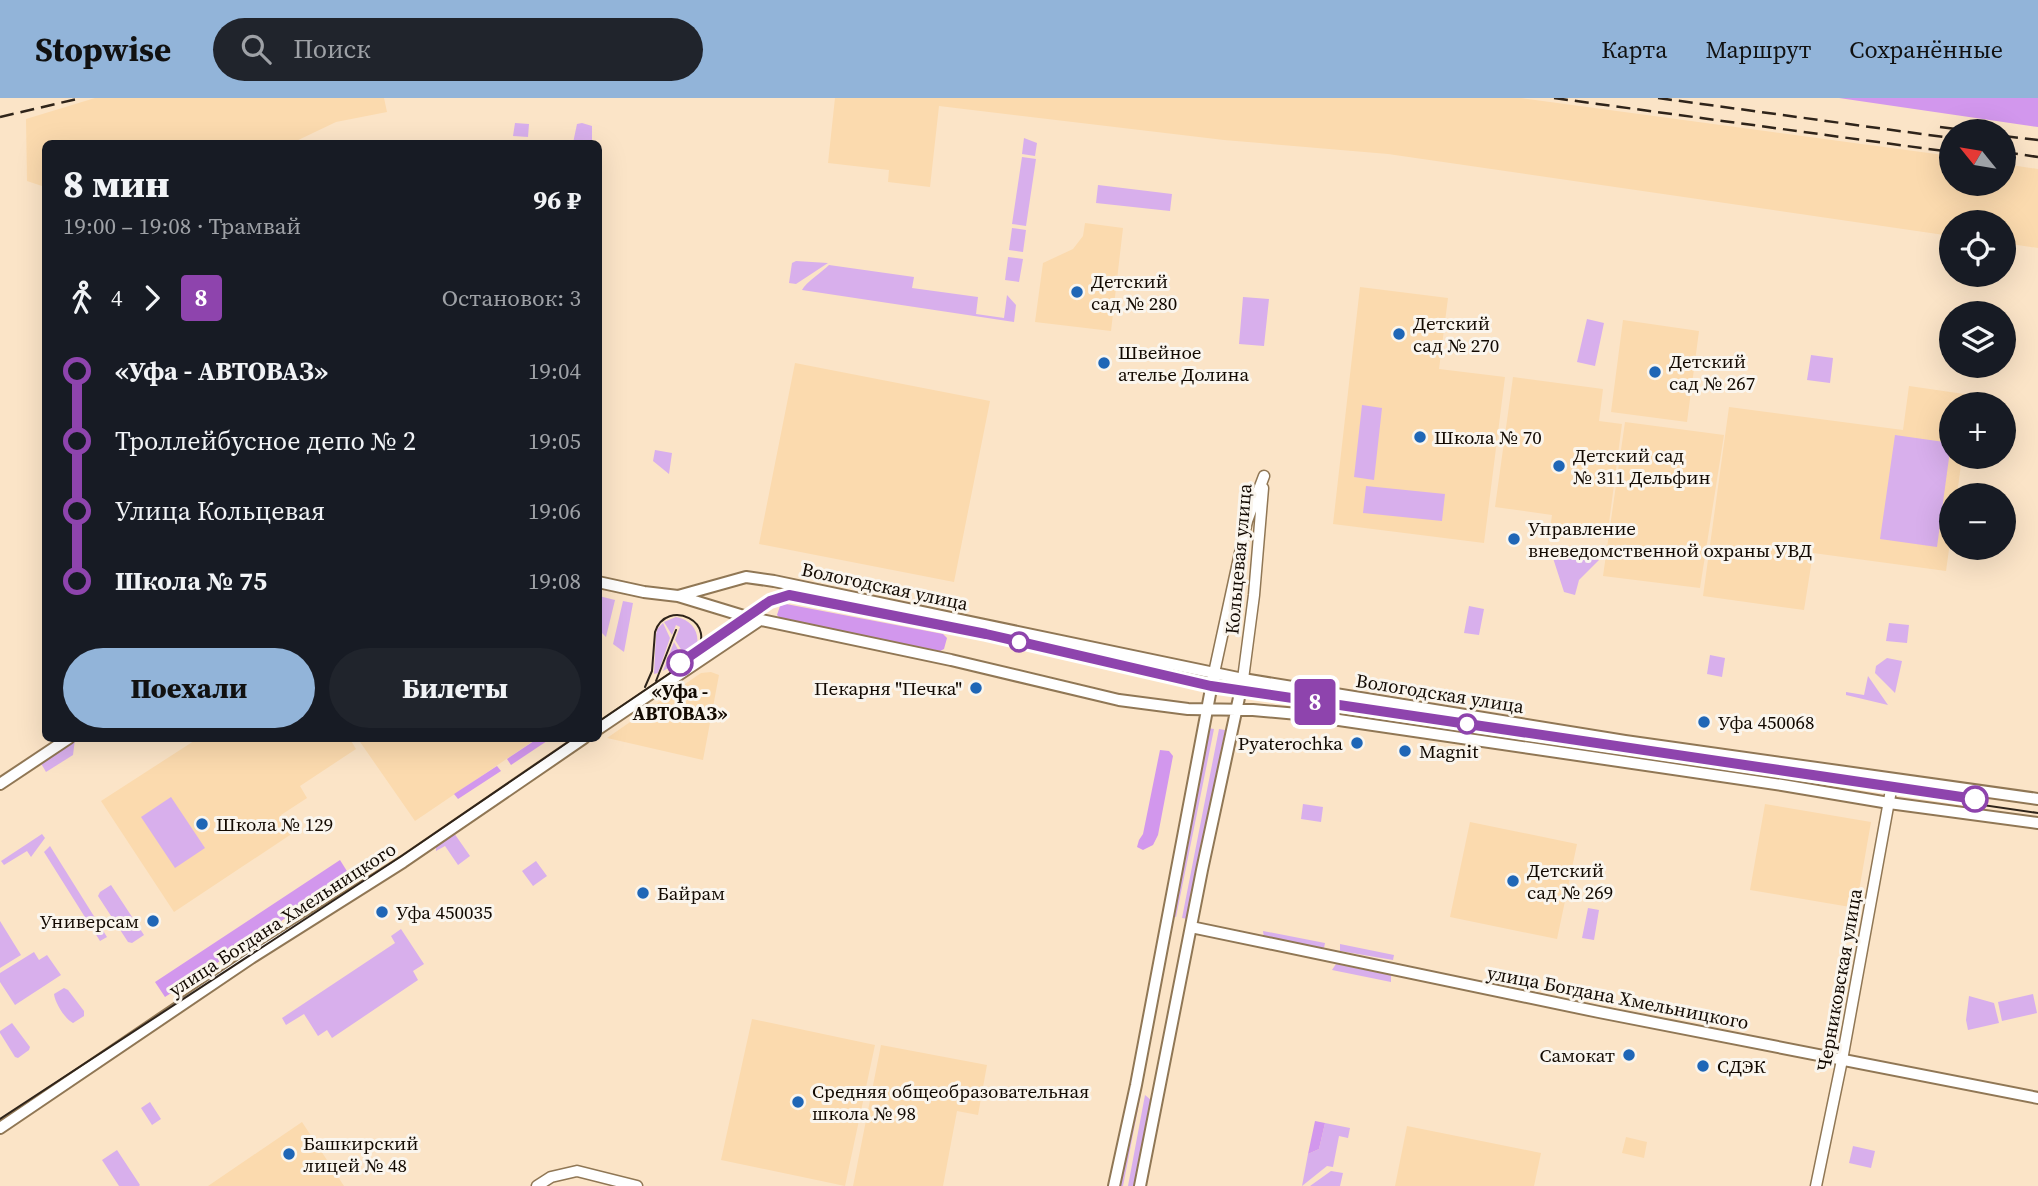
<!DOCTYPE html>
<html lang="ru">
<meta charset="utf-8">
<style>
body{margin:0;font-family:"Source Serif 4",serif;background:#20242c;color:#f1f3f6;height:100vh;display:flex;flex-direction:column;font-size:26px;white-space:nowrap}
*{box-sizing:border-box;margin:0}
p{font-size:23px;color:#9ea1a6}
.icon{flex:none;width:38px;height:38px;fill:none;stroke:currentColor;stroke-width:2;stroke-linecap:round;stroke-linejoin:round}
.map{position:relative;flex:1;overflow:hidden}
.side{position:absolute;left:42px;top:42px;width:560px;height:602px;display:flex;flex-direction:column;background:#171b24;border-radius:10px;box-shadow:0 7px 28px #0002}
.side>*{flex:none}
.badge{padding:0 14px;border-radius:5px;font-size:24px;line-height:46px}
.needle{width:46px;rotate:300deg}
.controls{position:absolute;left:1939px;top:21px;display:grid;gap:14px}
.controls a{display:grid;place-items:center;width:77px;height:77px;border-radius:50%;background:#171b24;box-shadow:0 7px 28px #0002;font-size:35px}
.map>.badge{position:absolute;translate:-50% -50%;box-shadow:0 0 0 4px #fff}
.legs{display:flex;align-items:center;gap:10px;height:77px;padding:0 21px;font-size:23px}
.legs p{margin-inline-start:auto}
.head{display:flex;align-items:center;justify-content:space-between;height:119px;padding:0 21px}
h1{font-size:38px;font-weight:800;line-height:52px}
.cta{display:flex;gap:14px;margin-top:auto;padding:14px 21px}
.cta a{flex:1;height:80px;border-radius:42px;background:#92b4d9;color:#111;font-size:28px;font-weight:800;line-height:80px;text-align:center}
.cta a+a{background:#20242c;color:#f1f3f6}
ul{padding:0 21px;list-style:none}
li{display:flex;align-items:center;gap:24px;height:70px;font-size:26px}
li i{display:grid;place-items:center;width:10px;height:100%;margin:0 9px;background:currentColor}
li i::after{content:'';width:18px;height:18px;margin:-9px;border:5px solid;border-radius:50%;background:#171b24}
li p{margin-inline-start:auto}
li:first-child i{background:linear-gradient(#0000 50%,currentColor 0)}
li:last-child i{background:linear-gradient(currentColor 50%,#0000 0)}
header{display:flex;align-items:center;gap:42px;box-sizing:border-box;height:98px;padding:0 35px;background:#92b4d9;color:#111}
header strong{font-size:33px}
nav{display:flex;gap:38px;margin-inline-start:auto;font-size:24px}
.search{width:490px;height:63px;background:#20242c;display:flex;align-items:center;gap:18px;box-sizing:border-box;padding:0 24px;border-radius:38px;color:#9ea1a6;font-size:26px}
.map>svg:first-child{display:block}
</style>
<header>
<strong>Stopwise</strong>
<div class="search"><svg class="icon" aria-label="search" viewBox="0 0 24 24"><circle cx="10" cy="10" r="6"/><path d="M15 15l6 6"/></svg>Поиск</div>
<nav><a>Карта</a><a>Маршрут</a><a>Сохранённые</a></nav>
</header>
<div class="map">
<svg width="2038" height="1088" viewBox="0 0 2038 1088">
<rect width="100%" height="100%" fill="#fbe4c7"/>
<path fill="#fbdaae" d="M95,0H384L387,14L336,24L292,45L46,46L45,89L27,83L26,21Z
M835,0H1521L1951,58V86H2004V66L2038,71V150L2004,145V124H1951V138L1388,56L1224,42L939,8L930,89L888,84L889,72L828,65Z
M1085,125L1123,130L1111,233L1035,224L1043,165L1073,151L1083,138Z
M1360,189L1448,200L1439,271L1505,279L1484,445L1333,426Z
M1623,222L1699,233L1687,324L1611,314Z
M795,265L990,303L954,484L759,446Z
M1513,279L1603,291L1599,323L1622,326L1607,440L1550,432L1552,417L1495,409Z
M1909,288L1971,297L1969,306H1951V359H1962L1957,397H1951V437L1946,473L1813,455L1804,512L1703,498L1729,309L1903,332Z
M1625,324L1724,337L1700,490L1603,478Z
M711,574L719,577L703,662L607,640L701,575Z
M197,641H350L356,651L300,688L307,700L281,717L293,735L174,814L101,703Z
M358,641H536L415,723Z
M1765,706L1871,724L1856,810L1750,792Z
M1470,724L1577,746L1557,841L1450,819Z
M752,921L875,947L845,1088L721,1062Z
M881,947L987,967L978,1017L957,1013L943,1088H853Z
M302,1024L344,1088H208Z
M1407,1028L1541,1055L1534,1088H1395Z
M1626,1039L1647,1044L1644,1060L1622,1055Z"/>
<path fill="#d8afec" d="M515,25L529,26L528,39L513,38Z
M582,25L592,28V45H573L577,26Z
M1024,40L1037,45L1035,58L1022,56Z
M1022,59L1036,61L1026,128L1012,126Z
M1098,87L1172,96L1170,113L1096,105Z
M1012,130L1026,132L1023,154L1009,152Z
M1008,159L1023,161L1019,184L1005,182Z
M796,163L828,165L796,186L789,185L792,165Z
M829,167L914,179L912,190L978,199L976,216L1004,220L1007,197L1016,207L1014,224L802,192C806,184 822,174 829,167Z
M1243,199L1269,201L1264,248L1239,246Z
M1587,221L1604,225L1595,268L1577,264Z
M1811,257L1833,260L1830,285L1807,282Z
M1362,307L1382,310L1374,382L1354,379Z
M1895,337L1951,345L1937,449L1880,441Z
M655,352L672,355L669,376L653,363Z
M1366,388L1445,396L1442,423L1363,415Z
M1572,454L1599,462L1579,482L1575,497L1564,494L1553,460Z
M599,498L615,502L606,539L599,532Z
M623,503L633,505L624,554L613,546Z
M1469,508L1484,511L1479,537L1464,535Z
M676,519C693,522 701,536 696,551L686,559L675,542L680,529L676,527L672,537L664,524Z
M663,525L670,540L658,575L654,576L656,537L657,531Z
M1889,525L1909,527L1907,545L1886,543Z
M674,544L683,561L663,573Z
M1710,557L1725,560L1722,579L1707,576Z
M1887,560L1902,563L1895,595L1875,575L1876,568Z
M1868,578L1888,607L1846,597V594L1864,597Z
M1208,630L1214,631L1176,819L1171,818Z
M1219,631L1225,632L1188,821L1182,820Z
M73,641H75L73,657L46,674L39,662Z
M171,699L205,750L175,770L141,719Z
M1303,706L1323,709L1321,724L1301,721Z
M454,735L470,758L458,767L445,748L436,753V745Z
M42,736L45,740L31,759L27,753L4,767L1,763Z
M50,748L107,839L100,843L44,754Z
M536,763L547,778L533,788L522,773Z
M111,787L144,837L132,845L128,844L98,798L100,794Z
M1588,810L1599,812L1594,842L1582,840Z
M0,823L21,857L0,870Z
M401,831L424,866L413,873L418,882L332,940L327,932L318,938L304,916L286,927L282,920L395,845L391,838Z
M1263,833L1325,845L1324,850L1264,840Z
M1340,846L1394,857L1393,862L1340,853Z
M34,854L39,862L47,857L61,877L15,907L0,884V875Z
M1336,866L1391,877V884L1332,872Z
M64,890L68,892L84,913V918L73,925C65,921 55,905 54,896Z
M2033,896L2037,915L2002,923L1998,904Z
M1969,898L1994,905L1999,925L1968,932L1966,922Z
M12,925L30,949L29,952L18,960L15,959L0,935V933Z
M1141,995L1123,1088H1118L1138,996Z
M1145,997L1151,1002L1134,1088H1128Z
M150,1004L161,1021L152,1027L141,1010Z
M1325,1025L1350,1030L1348,1040L1339,1038L1333,1069L1327,1068L1302,1088L1308,1056L1319,1051Z
M1853,1048L1875,1053L1871,1070L1849,1065Z
M117,1052L140,1087L139,1088H119L102,1062Z
M1331,1073L1343,1075L1340,1088H1310Z"/>
<path fill="#d297ed" d="M1839,0H2038V29Z
M786,506L943,536L947,540L944,551L940,553L780,520L777,517L780,508Z
M537,641H550L511,667L507,661Z
M1160,652L1169,653L1173,658L1158,737L1153,747L1143,752L1137,749L1139,742L1143,736Z
M497,668L501,673L458,701L454,696Z
M340,762L350,778L165,899L155,884Z
M1315,1023L1325,1025L1319,1051L1308,1056Z"/>
<g fill="none" stroke-linecap="round" stroke-linejoin="round">
<defs>
<path id="tertiary" d="M1214,575L1247,423L1264,378
M1243,581L1254,497L1263,390
M537,1088L551,1079L577,1073L637,1088
M1816,1088L1842,962L1893,681"/>
<path id="secondary" d="M598,484L644,494L678,498L747,519L951,562L1119,602L1188,611L1253,612L1298,616L1782,687L1889,705L2038,725
M678,498L746,479L774,483L1243,581L1625,643L2038,701
M598,631L760,522
M0,686L69,640
M1191,829L1599,914L2038,1000
M0,1030L251,860L403,764L584,640
M1114,1088L1136,987L1214,575
M1140,1088L1202,772L1243,581"/>
</defs>
<use href="#tertiary" stroke="#907755" stroke-width="13"/>
<use href="#secondary" stroke="#907755" stroke-width="14"/>
<use href="#tertiary" stroke="#fff" stroke-width="10"/>
<use href="#secondary" stroke="#fff" stroke-width="10"/>
<path stroke="#2f241a" stroke-width="2" d="M656,583L676,532
M645,589L652,573L655,534C666,499 722,524 693,558
M598,624L751,520L777,504L785,502L955,535L1210,594L2038,715
M0,1021L400,759L574,640"/>
<path stroke="#2f241a" stroke-width="2.5" stroke-dasharray="14 7" stroke-linecap="butt" d="M1554,0L1951,54
M1658,0L1951,40
M0,19L81,0
M1940,29L1971,33
M2004,38L2038,42
M2004,54L2038,59"/>
</g>
<g fill="none" stroke-linecap="round" stroke-linejoin="round">
<defs>
<path id="line-1" d="M680,565L770,503L789,497L986,536L1211,588L1975,701"/>
</defs>
<use href="#line-1" stroke="#fff" stroke-width="16"/>
<use href="#line-1" stroke="#8e44ad" stroke-width="10"/>
</g>
<g fill="#1f66b6" stroke="#faf5ed" stroke-width="2.5">
<circle cx="1077" cy="194" r="7"/>
<circle cx="1399" cy="236" r="7"/>
<circle cx="1104" cy="265" r="7"/>
<circle cx="1655" cy="274" r="7"/>
<circle cx="1420" cy="339" r="7"/>
<circle cx="1559" cy="368" r="7"/>
<circle cx="1514" cy="441" r="7"/>
<circle cx="976" cy="590" r="7"/>
<circle cx="1704" cy="624" r="7"/>
<circle cx="1357" cy="645" r="7"/>
<circle cx="1405" cy="653" r="7"/>
<circle cx="202" cy="726" r="7"/>
<circle cx="1513" cy="783" r="7"/>
<circle cx="643" cy="795" r="7"/>
<circle cx="382" cy="814" r="7"/>
<circle cx="153" cy="823" r="7"/>
<circle cx="1629" cy="957" r="7"/>
<circle cx="1703" cy="968" r="7"/>
<circle cx="798" cy="1004" r="7"/>
<circle cx="289" cy="1056" r="7"/>
</g>
<g fill="#fff" stroke="#8e44ad" stroke-width="3.5">
<circle cx="1019" cy="544" r="9"/>
<circle cx="680" cy="565" r="12"/>
<circle cx="1467" cy="626" r="9"/>
<circle cx="1975" cy="701" r="12"/>
</g>
<g text-anchor="middle" dominant-baseline="central" stroke-width="6" stroke-linejoin="round" paint-order="stroke">
<g font-size="19" fill="#120901" stroke="#faf5ed" text-anchor="start">
<text x="1091" y="183">Детский<tspan x="1091" dy="22">сад № 280</tspan></text>
<text x="1413" y="225">Детский<tspan x="1413" dy="22">сад № 270</tspan></text>
<text x="1118" y="254">Швейное<tspan x="1118" dy="22">ателье Долина</tspan></text>
<text x="1669" y="263">Детский<tspan x="1669" dy="22">сад № 267</tspan></text>
<text x="1434" y="339">Школа № 70</text>
<text x="1573" y="357">Детский сад<tspan x="1573" dy="22">№ 311 Дельфин</tspan></text>
<text x="1528" y="430">Управление<tspan x="1528" dy="22">вневедомственной охраны УВД</tspan></text>
<text x="962" y="590" text-anchor="end">Пекарня "Печка"</text>
<text x="1718" y="624">Уфа 450068</text>
<text x="1343" y="645" text-anchor="end">Pyaterochka</text>
<text x="1419" y="653">Magnit</text>
<text x="216" y="726">Школа № 129</text>
<text x="1527" y="772">Детский<tspan x="1527" dy="22">сад № 269</tspan></text>
<text x="657" y="795">Байрам</text>
<text x="396" y="814">Уфа 450035</text>
<text x="139" y="823" text-anchor="end">Универсам</text>
<text x="1615" y="957" text-anchor="end">Самокат</text>
<text x="1717" y="968">СДЭК</text>
<text x="812" y="993">Средняя общеобразовательная<tspan x="812" dy="22">школа № 98</tspan></text>
<text x="303" y="1045">Башкирский<tspan x="303" dy="22">лицей № 48</tspan></text>
</g>
<g font-size="19" fill="#120901" stroke="#faf5ed">
<text transform="translate(1238 461) rotate(-85)">Кольцевая улица</text>
<text transform="translate(885 488) rotate(12)">Вологодская улица</text>
<text transform="translate(1440 595) rotate(9)">Вологодская улица</text>
<text transform="translate(282 821) rotate(-33)">улица Богдана Хмельницкого</text>
<text transform="translate(1839 882) rotate(-80)">Черниковская улица</text>
<text transform="translate(1618 899) rotate(11)">улица Богдана Хмельницкого</text>
</g>
<g font-size="19" font-weight="bold" fill="#120901" stroke="#faf5ed">
<text x="680" y="593">«Уфа -<tspan x="680" dy="22">АВТОВАЗ»</tspan></text>
</g>
</g>
</svg>
<div class="controls">
<a><svg class="needle" viewBox="-14 -14 28 28"><path d="M0-13l5 13h-10z" fill="#e53935"/><path d="M0 13l5-13h-10z" fill="#9ea1a6"/></svg></a>
<a><svg class="icon" aria-label="locate" viewBox="0 0 24 24"><circle cx="12" cy="12" r="6"/><path d="M12 2v4M12 18v4M2 12h4M18 12h4"/></svg></a>
<a><svg class="icon" aria-label="layers" viewBox="0 0 24 24"><path d="M12 4l9 5-9 5-9-5zM3 14l9 5 9-5"/></svg></a>
<a>+</a>
<a>−</a>
</div>
<b class="badge" style="left:1315px;top:604px;background:#8e44ad;color:#fff">8</b>
<section class="side">
<div class="head"><div><h1>8 мин</h1><p>19:00 – 19:08 · Трамвай</p></div><b>96 ₽</b></div>
<div class="legs"><svg class="icon" aria-label="walk" viewBox="0 0 24 24"><circle cx="13" cy="4" r="2"/><path d="M13 8l-2 6 4 7M11 14l-3 7M7 12l3-4h3l4 4"/></svg>4<svg class="icon" aria-label="forward" viewBox="0 0 24 24"><path d="M9 5l7 7-7 7"/></svg><b class="badge" style="background:#8e44ad;color:#fff">8</b><p>Остановок: 3</p></div>
<ul>
<li><i style="color:#8e44ad"></i><b>«Уфа - АВТОВАЗ»</b><p>19:04</p></li>
<li><i style="color:#8e44ad"></i><span>Троллейбусное депо № 2</span><p>19:05</p></li>
<li><i style="color:#8e44ad"></i><span>Улица Кольцевая</span><p>19:06</p></li>
<li><i style="color:#8e44ad"></i><b>Школа № 75</b><p>19:08</p></li>
</ul>
<div class="cta"><a>Поехали</a><a>Билеты</a></div>
</section>
</div>
